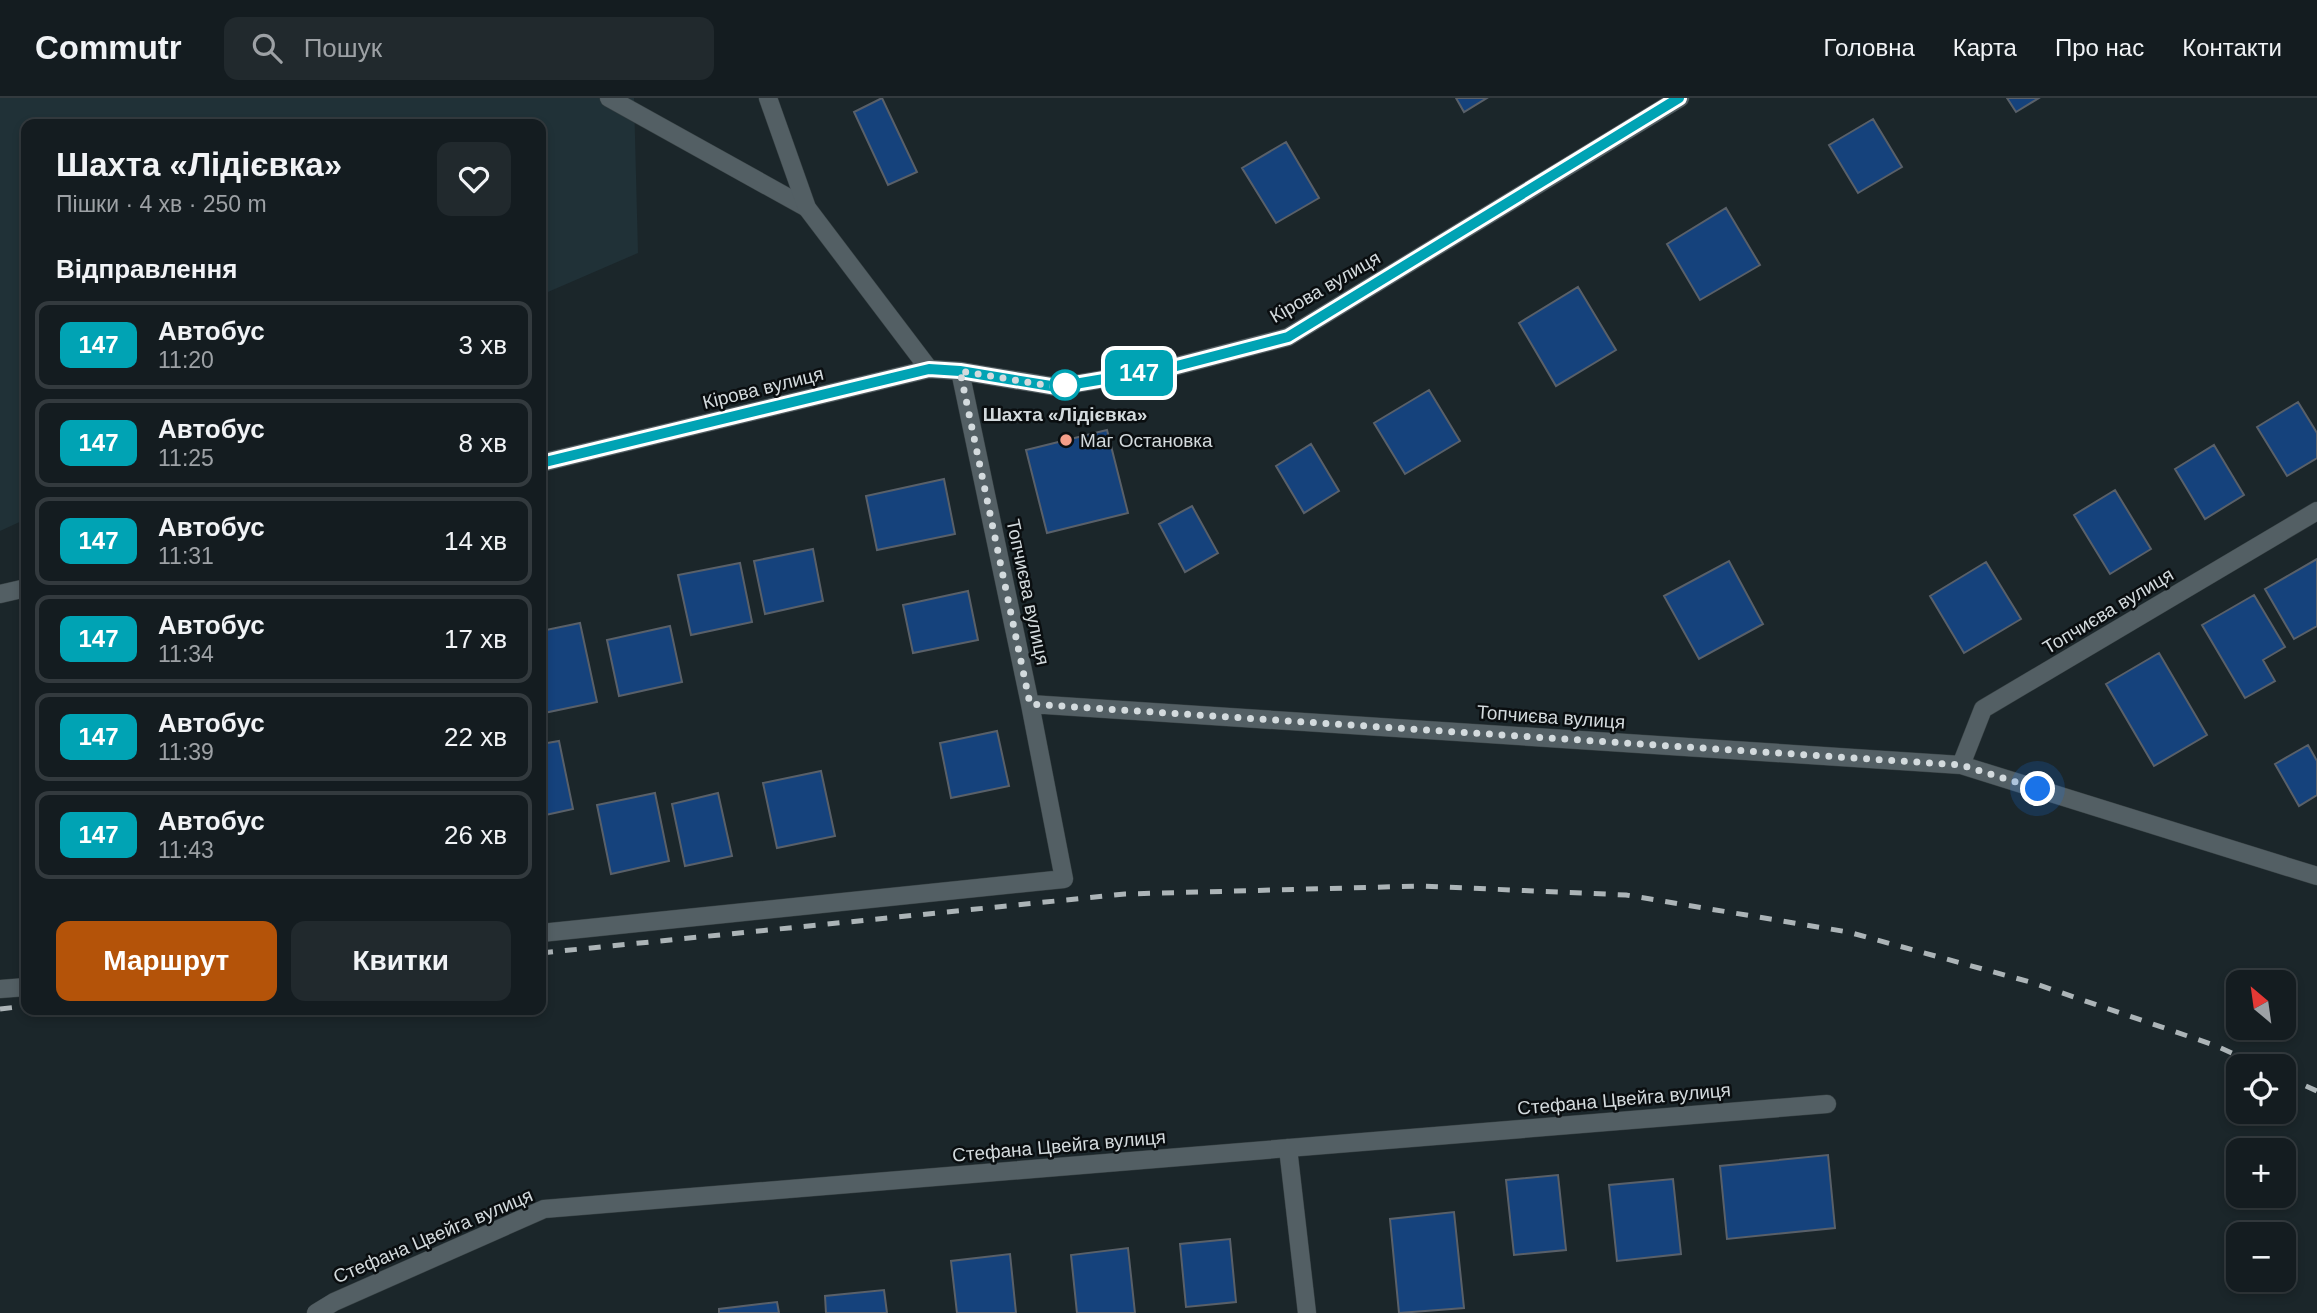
<!DOCTYPE html>
<html lang="uk">
<meta charset="utf-8">
<style>
body{margin:0;font-family:Helvetica,sans-serif;background:#21292d;color:#f1f3f6;height:100vh;display:flex;flex-direction:column;font-size:26px;white-space:nowrap}
*{box-sizing:border-box;margin:0}
p{font-size:23px;color:#9da1a5}
.icon{flex:none;width:38px;height:38px;fill:none;stroke:currentColor;stroke-width:2;stroke-linecap:round;stroke-linejoin:round}
.map{position:relative;flex:1;overflow:hidden}
.sheet{position:absolute;left:21px;top:21px;width:525px;height:896px;display:flex;flex-direction:column;background:#141c20;border-radius:14px;box-shadow:0 4px 10px #0003,0 0 0 2px #333a3e}
.sheet>*{flex:none}
.badge{padding:0 14px;border-radius:10px;font-size:24px;line-height:46px}
.needle{width:46px;rotate:331deg}
.fabs{position:absolute;left:2226px;top:872px;display:grid;gap:14px}
.fabs a{display:grid;place-items:center;width:70px;height:70px;border-radius:14px;background:#141c20;box-shadow:0 4px 10px #0003,0 0 0 2px #333a3e;font-size:35px}
.you{position:absolute;width:35px;height:35px;margin:-18px;border:5px solid #fff;border-radius:50%;background:#1a73e8;box-shadow:0 0 0 10px #1a73e833}
.map>.badge{position:absolute;translate:-50% -50%;box-shadow:0 0 0 4px #fff}
h2{padding:0 35px;font-size:26px;line-height:63px}
.round{display:grid;place-items:center;flex:none;width:74px;height:74px;border-radius:14px;background:#21292d}
.summary{display:flex;align-items:center;justify-content:space-between;height:119px;padding:0 35px}
h1{font-size:33px;font-weight:700;line-height:52px}
.primary-button{display:flex;gap:14px;margin-top:auto;padding:14px 35px}
.primary-button a{flex:1;height:80px;border-radius:14px;background:#b45309;color:#fff;font-size:28px;font-weight:700;line-height:80px;text-align:center}
.primary-button a+a{background:#21292d;color:#f1f3f6}
ul{padding:0;list-style:none}
li{display:flex;align-items:center;gap:21px;height:88px;margin:0 14px 10px;padding:0 21px;border:4px solid #333a3e;border-radius:14px}
li div{flex:1}
li b{display:block;font-size:26px}
li em{font-style:normal}
li .badge{min-width:77px;font-weight:700;text-align:center}
header{display:flex;align-items:center;gap:42px;box-sizing:border-box;height:98px;padding:0 35px;background:#141c20;border-bottom:2px solid #333a3e}
header strong{font-size:33px}
nav{display:flex;gap:38px;margin-inline-start:auto;font-size:24px}
.search{width:490px;height:63px;background:#21292d;display:flex;align-items:center;gap:18px;box-sizing:border-box;padding:0 24px;border-radius:14px;color:#9da1a5;font-size:26px}
.map>svg:first-child{display:block}
</style>
<header>
<strong>Commutr</strong>
<div class="search"><svg class="icon" aria-label="search" viewBox="0 0 24 24"><circle cx="10" cy="10" r="6"/><path d="M15 15l6 6"/></svg>Пошук</div>
<nav><a>Головна</a><a>Карта</a><a>Про нас</a><a>Контакти</a></nav>
</header>
<div class="map">
<svg width="2317" height="1215" viewBox="0 0 2317 1215">
<rect width="100%" height="100%" fill="#1b262a"/>
<path fill="#203137" d="M0,0H634L638,155L541,197V26H26V421L0,433Z"/>
<path fill="#15427c" stroke="#596069" stroke-width="2" d="M882,0L917,74L888,87L854,14Z
M1456,0H1487L1464,14Z
M2007,0H2039L2016,14Z
M1873,21L1902,69L1858,95L1829,47Z
M1286,44L1319,100L1276,125L1242,70Z
M1726,110L1760,167L1700,202L1667,146Z
M1578,189L1616,252L1556,288L1519,225Z
M1429,292L1460,343L1405,376L1374,325Z
M2298,304L2317,335V360L2287,378L2257,329Z
M1107,332L1128,415L1047,435L1026,352Z
M1311,346L1339,393L1304,415L1276,368Z
M2214,347L2244,397L2205,421L2175,371Z
M944,381L955,436L877,452L866,398Z
M2115,392L2151,451L2110,476L2074,417Z
M1192,408L1218,455L1185,474L1159,426Z
M813,451L823,503L765,516L754,463Z
M2317,461V528L2294,541L2265,491Z
M1729,463L1763,526L1699,561L1664,498Z
M1986,464L2021,521L1964,555L1930,498Z
M740,465L752,524L691,537L678,477Z
M968,493L978,542L913,555L903,507Z
M2254,497L2285,549L2263,562L2275,583L2245,600L2202,527Z
M580,525L597,604L544,615L541,602V533Z
M670,528L682,584L619,598L607,542Z
M2159,555L2207,637L2154,668L2106,586Z
M997,633L1009,688L951,700L940,645Z
M559,643L573,711L541,718V646Z
M2308,647L2317,663V697L2299,708L2275,666Z
M821,673L835,738L777,750L763,685Z
M655,695L669,763L611,776L597,707Z
M718,695L732,758L685,768L672,706Z
M1828,1057L1835,1130L1727,1141L1720,1068Z
M1558,1077L1566,1152L1514,1157L1506,1082Z
M1673,1081L1681,1156L1617,1163L1609,1087Z
M1454,1114L1464,1210L1399,1215L1390,1121Z
M1230,1141L1236,1204L1186,1209L1180,1146Z
M1128,1150L1135,1215H1077L1071,1157Z
M1010,1156L1016,1215H957L951,1163Z
M884,1192L887,1215H826L825,1198Z
M777,1204L779,1215H719V1211Z"/>
<g fill="none" stroke-linecap="round" stroke-linejoin="round">
<defs>
<path id="service" d="M609,0L807,110"/>
<path id="minor" d="M960,273L1030,606L1961,667L1983,611L2317,413
M1961,667L2317,778
M541,835L1064,781L1030,606
M0,891L26,889
M1288,1050L1307,1215
M316,1215L334,1204L544,1111L1827,1006"/>
<path id="tertiary" d="M768,0L807,110L929,271"/>
<path id="secondary" d="M541,365L929,271L960,273L1057,289L1169,270L1288,239L1680,0
M0,496L26,490"/>
</defs>
<use href="#service" stroke="#374043" stroke-width="19"/>
<use href="#minor" stroke="#374043" stroke-width="19"/>
<use href="#tertiary" stroke="#374043" stroke-width="19"/>
<use href="#secondary" stroke="#374043" stroke-width="19"/>
<use href="#service" stroke="#535f64" stroke-width="18"/>
<use href="#minor" stroke="#535f64" stroke-width="18"/>
<use href="#tertiary" stroke="#535f64" stroke-width="18"/>
<use href="#secondary" stroke="#535f64" stroke-width="18"/>
<path stroke="#acb4b7" stroke-width="5" stroke-dasharray="12 12" stroke-linecap="butt" d="M541,855L1125,796L1421,788L1626,797L1848,834L2030,884L2214,947L2261,968
M0,911L26,908
M2284,978L2317,993"/>
</g>
<g fill="none" stroke-linecap="round" stroke-linejoin="round">
<defs>
<path id="line" d="M541,365L929,271L960,273L1057,289L1169,270L1288,239L1679,0"/>
</defs>
<use href="#line" stroke="#fff" stroke-width="16"/>
<use href="#line" stroke="#00a3b4" stroke-width="10"/>
<path stroke="#d3dadd" stroke-width="7" stroke-dasharray="0 12.6" d="M1065,287L1057,289L960,273L1030,606L1961,667L2038,691"/>
</g>
<circle fill="#fff" stroke="#00a3b4" stroke-width="3.5" cx="1065" cy="287" r="14"/>
<circle fill="#f49e89" stroke="#0a0e10" stroke-width="2.5" cx="1066" cy="342" r="7"/>
<g text-anchor="middle" dominant-baseline="central" stroke-width="5" stroke-linejoin="round" paint-order="stroke">
<g font-size="19" fill="#d3dadd" stroke="#0a0e10">
<text transform="translate(1325 189) rotate(-30)">Кірова вулиця</text>
<text transform="translate(763 290) rotate(-14)">Кірова вулиця</text>
<text transform="translate(1028 494) rotate(78)">Топчиєва вулиця</text>
<text transform="translate(2108 513) rotate(-31)">Топчиєва вулиця</text>
<text transform="translate(1551 619) rotate(4)">Топчиєва вулиця</text>
<text transform="translate(1624 1001) rotate(-5)">Стефана Цвейга вулиця</text>
<text transform="translate(1059 1048) rotate(-5)">Стефана Цвейга вулиця</text>
<text transform="translate(433 1138) rotate(-23)">Стефана Цвейга вулиця</text>
</g>
<g font-size="19" font-weight="bold" fill="#d3dadd" stroke="#0a0e10">
<text x="1065" y="316">Шахта «Лідієвка»</text>
</g>
<g font-size="19" fill="#d3dadd" stroke="#0a0e10" text-anchor="start">
<text x="1080" y="342">Маг Остановка</text>
</g>
</g>
</svg>
<div class="fabs">
<a><svg class="needle" viewBox="-14 -14 28 28"><path d="M0-13l5 13h-10z" fill="#e53935"/><path d="M0 13l5-13h-10z" fill="#9da1a5"/></svg></a>
<a><svg class="icon" aria-label="locate" viewBox="0 0 24 24"><circle cx="12" cy="12" r="6"/><path d="M12 2v4M12 18v4M2 12h4M18 12h4"/></svg></a>
<a>+</a>
<a>−</a>
</div>
<div class="you" style="left:2038px;top:691px"></div>
<b class="badge" style="left:1139px;top:275px;background:#00a3b4;color:#fff">147</b>
<section class="sheet">
<div class="summary"><div><h1>Шахта «Лідієвка»</h1><p>Пішки · 4 хв · 250 m</p></div><a class="round"><svg class="icon" aria-label="heart" viewBox="0 0 24 24"><path d="M12 20l-8-8c-3-5 5-10 8-4 3-6 11-1 8 4z"/></svg></a></div>
<h2>Відправлення</h2>
<ul>
<li><span class="badge" style="background:#00a3b4;color:#fff">147</span><div><b>Автобус</b><p>11:20</p></div><em>3 хв</em></li>
<li><span class="badge" style="background:#00a3b4;color:#fff">147</span><div><b>Автобус</b><p>11:25</p></div><em>8 хв</em></li>
<li><span class="badge" style="background:#00a3b4;color:#fff">147</span><div><b>Автобус</b><p>11:31</p></div><em>14 хв</em></li>
<li><span class="badge" style="background:#00a3b4;color:#fff">147</span><div><b>Автобус</b><p>11:34</p></div><em>17 хв</em></li>
<li><span class="badge" style="background:#00a3b4;color:#fff">147</span><div><b>Автобус</b><p>11:39</p></div><em>22 хв</em></li>
<li><span class="badge" style="background:#00a3b4;color:#fff">147</span><div><b>Автобус</b><p>11:43</p></div><em>26 хв</em></li>
</ul>
<div class="primary-button"><a>Маршрут</a><a>Квитки</a></div>
</section>
</div>
